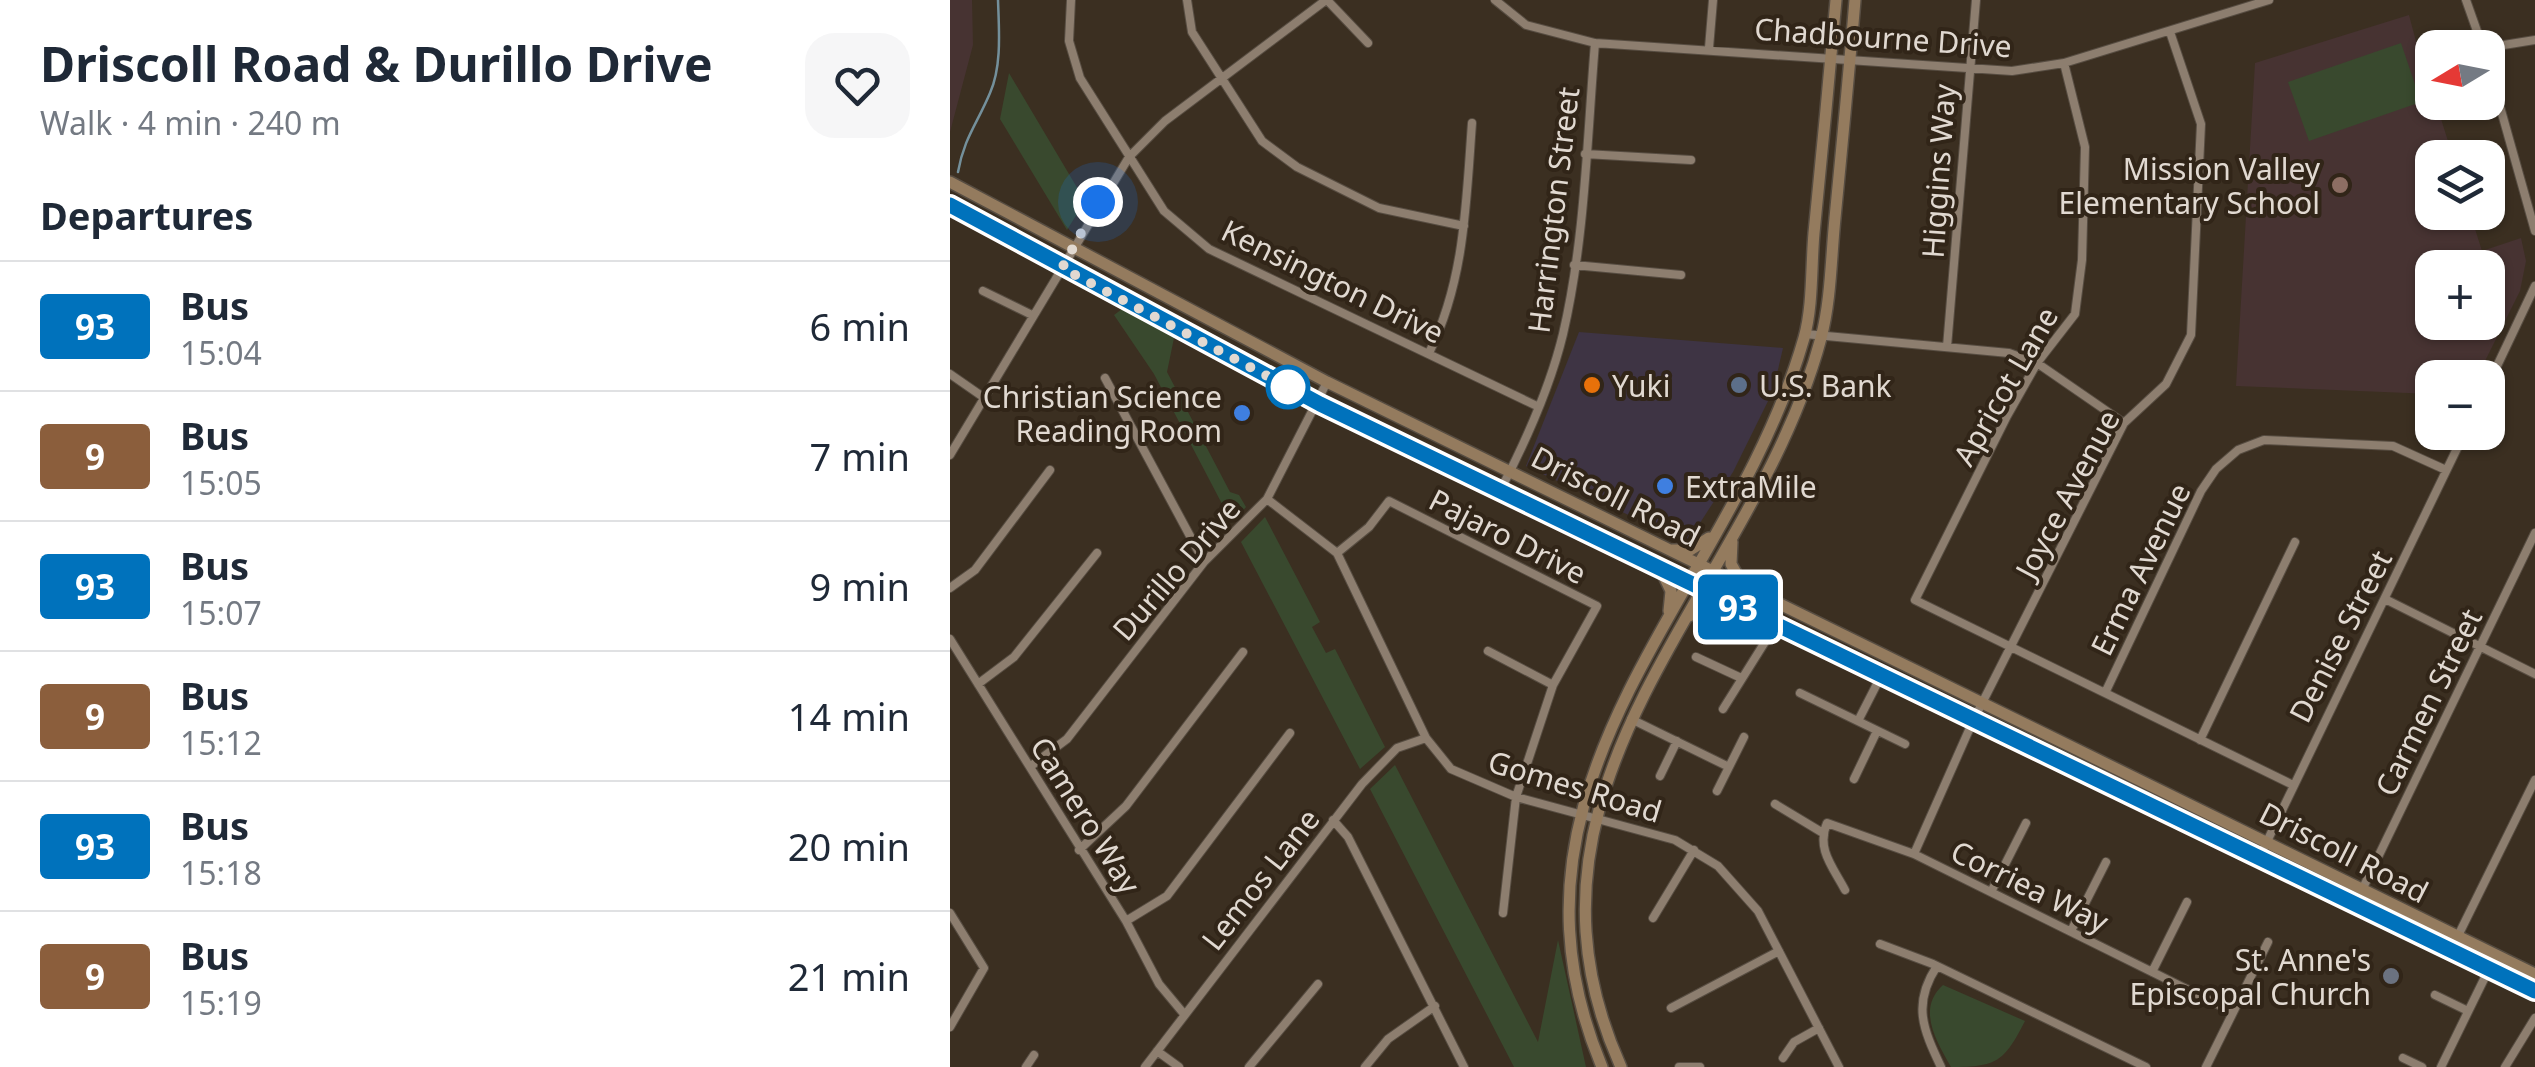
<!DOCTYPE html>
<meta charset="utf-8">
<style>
body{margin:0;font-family:"Noto Sans",sans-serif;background:#f6f6f7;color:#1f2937;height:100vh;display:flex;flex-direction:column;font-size:38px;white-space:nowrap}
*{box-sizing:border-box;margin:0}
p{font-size:32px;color:#747a83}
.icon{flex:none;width:55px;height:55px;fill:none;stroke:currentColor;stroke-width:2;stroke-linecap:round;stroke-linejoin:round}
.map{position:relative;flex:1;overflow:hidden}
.details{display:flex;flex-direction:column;background:#fff;width:950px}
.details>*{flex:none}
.badge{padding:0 20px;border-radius:8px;font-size:35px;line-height:65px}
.needle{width:65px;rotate:260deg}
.controls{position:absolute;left:1465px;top:30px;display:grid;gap:20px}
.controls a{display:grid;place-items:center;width:90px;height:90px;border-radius:20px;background:#fff;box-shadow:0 2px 8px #0004;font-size:50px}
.you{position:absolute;width:50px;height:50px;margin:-25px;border:8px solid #fff;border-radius:50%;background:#1a73e8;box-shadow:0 0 0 15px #1a73e833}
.map>.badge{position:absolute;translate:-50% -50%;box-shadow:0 0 0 5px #fff}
h2{padding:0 40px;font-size:38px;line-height:90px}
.round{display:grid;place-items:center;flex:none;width:105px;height:105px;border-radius:30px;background:#f6f6f7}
.overview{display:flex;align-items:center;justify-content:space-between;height:170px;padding:0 40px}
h1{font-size:48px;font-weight:700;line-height:75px}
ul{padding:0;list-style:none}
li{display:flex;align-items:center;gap:30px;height:130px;padding:0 40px;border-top:2px solid #e0e1e3}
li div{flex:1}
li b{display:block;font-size:38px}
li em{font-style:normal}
li .badge{min-width:110px;font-weight:700;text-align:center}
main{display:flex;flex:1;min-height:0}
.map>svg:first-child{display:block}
</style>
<main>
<section class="details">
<div class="overview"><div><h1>Driscoll Road &amp; Durillo Drive</h1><p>Walk · 4 min · 240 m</p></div><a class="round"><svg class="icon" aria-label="heart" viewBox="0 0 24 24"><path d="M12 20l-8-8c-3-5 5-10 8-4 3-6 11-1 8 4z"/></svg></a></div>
<h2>Departures</h2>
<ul>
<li><span class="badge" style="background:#0072bc;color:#fff">93</span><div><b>Bus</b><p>15:04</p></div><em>6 min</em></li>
<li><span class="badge" style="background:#8b5e3c;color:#fff">9</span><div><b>Bus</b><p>15:05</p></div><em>7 min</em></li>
<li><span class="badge" style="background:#0072bc;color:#fff">93</span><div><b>Bus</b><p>15:07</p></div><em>9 min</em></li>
<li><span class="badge" style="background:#8b5e3c;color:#fff">9</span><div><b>Bus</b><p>15:12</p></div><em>14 min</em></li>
<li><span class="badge" style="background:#0072bc;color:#fff">93</span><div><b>Bus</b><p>15:18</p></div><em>20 min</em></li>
<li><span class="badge" style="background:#8b5e3c;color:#fff">9</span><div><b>Bus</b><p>15:19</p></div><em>21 min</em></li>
</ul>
</section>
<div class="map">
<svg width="1585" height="1067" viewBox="0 0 1585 1067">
<rect width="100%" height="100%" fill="#3b2f21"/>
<path fill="#3e3444" d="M629,332L833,348L823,391L783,472L737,543L576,466Z"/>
<path fill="#473332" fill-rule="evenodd" d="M0,0H22L23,45L0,132Z
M1459,15L1482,102L1486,103L1503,157L1482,158V212L1520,213L1532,251L1571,238L1576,261L1570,291L1527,377L1482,378V394L1286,386L1305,63ZM1482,268H1538V322H1482Z"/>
<path fill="#39492e" d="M1451,43L1471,102L1359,141L1338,82Z
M59,73L135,201L117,230L50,119Z
M172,309L224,338L217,372L280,492L289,495L296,507L282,523L204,374L164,315Z
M315,517L370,622L362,627L376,653L385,649L435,747L410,769L291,542Z
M445,765L588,1042L608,940L636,1067H564L420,789Z
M993,985L1075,1021C1054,1062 1047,1067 1001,1067C987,1042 966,1009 993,985Z"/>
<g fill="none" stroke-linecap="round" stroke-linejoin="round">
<path stroke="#74909b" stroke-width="2.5" d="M8,172C14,138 27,124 40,93C52,66 49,30 48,0"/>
<defs>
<path id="street" d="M121,0L119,41L130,78L214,211L259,249L589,407
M237,0L242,32L312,141L347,167L429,208L514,226
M377,0L418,43
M545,0L576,25L645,43L1062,71L1114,63L1319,0
M1516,0L1533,48
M759,48L763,0
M1535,48L1585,40
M1114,63L1135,147L1132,260L1125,314L1087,363L1057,416L965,600L1341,784
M1538,64L1585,231
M635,154L741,160
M624,265L731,275
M33,291L82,315
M855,334L1059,353L1087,363L1174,423
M997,347L1026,0
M479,353C515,280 516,203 522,123
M0,374L36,399
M155,378L254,562
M1538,385L1585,286
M0,455L179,157L215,121L376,0
M550,491C576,441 600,388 613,334C635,240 637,139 645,43
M317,499L387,553L476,738L501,769L566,797L725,840L768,866L808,911L889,1067
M387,553L419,527L439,501L647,606L603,685L566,797L553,913
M0,588L25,570L100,470
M1435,599L1585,674
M0,639L176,921L209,984L234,1014
M538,651L603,685
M746,657L789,677
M28,684L64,657L147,553
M850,693L955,744
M1155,693L1251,491L1266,469L1288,450L1314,440L1443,446L1496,470
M773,709L825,626
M681,719L779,767
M908,721L931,676
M1250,740L1345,542
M81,766L117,739L254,562L317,499L377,382
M710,776L727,741
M904,779L927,731
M767,791L794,737
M825,804L873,833
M383,820L398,837L514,1067
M129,850L176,806L293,652
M964,854L1023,721L1174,423L1216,384L1241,335L1251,124L1220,32
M1308,860L1515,432
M895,890C883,867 866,849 877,823L964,854L1283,1012
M1412,890L1585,533
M1041,892L1076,823
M0,913L34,968L0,1027
M703,918L744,850
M176,921L217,896L340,733
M1121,931L1156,862
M930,944L983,964L1196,1067
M1500,952L1585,780
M987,966C962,1004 973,1029 991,1067
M1202,972L1237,902
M1485,995L1518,1011
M721,1008L829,951
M207,1051L229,1067
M833,1058L844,1042L869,1028
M1453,1058L1472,1067
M76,1067L84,1055
M195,1067L412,784L447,748L476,738
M299,1067L368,984
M415,1067L438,1039L485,1006
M729,1067H750
M1256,1067L1318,942
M1491,1067L1538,971
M1555,1067L1585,1018"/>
<path id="secondary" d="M0,182L377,382L1585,974
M0,205L366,402L1585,991
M782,542L781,564L795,589
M722,550H740L759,538
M710,568L721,591L719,611
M739,616L759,606L778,603
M652,1067C530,775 781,594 854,338C863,306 861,267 864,233C872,155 879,78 886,0
M671,1067C541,778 803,593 871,338C881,300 881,258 885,218C892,146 899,73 905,0"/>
</defs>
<use href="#street" stroke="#574d42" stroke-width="10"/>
<use href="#secondary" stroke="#574d42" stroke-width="14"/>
<use href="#street" stroke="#8d7e6f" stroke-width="8"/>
<use href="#secondary" stroke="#947b5e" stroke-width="11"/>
</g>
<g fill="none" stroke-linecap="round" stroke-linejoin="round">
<defs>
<path id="line" d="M0,205L370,404L1585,991"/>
</defs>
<use href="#line" stroke="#fff" stroke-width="22"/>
<use href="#line" stroke="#0072bc" stroke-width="15"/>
<path stroke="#e1d9d1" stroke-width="10" stroke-dasharray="0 18" d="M148,202L112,268L338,387"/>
</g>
<circle fill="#8d6e63" stroke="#312518" stroke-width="4" cx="1390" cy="185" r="10"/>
<circle fill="#e8710a" stroke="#312518" stroke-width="4" cx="642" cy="385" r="10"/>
<circle fill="#5c6f8a" stroke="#312518" stroke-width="4" cx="789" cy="385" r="10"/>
<circle fill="#fff" stroke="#0072bc" stroke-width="5" cx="338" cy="387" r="20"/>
<g fill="#3f7fe0" stroke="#312518" stroke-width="4">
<circle cx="292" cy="413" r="10"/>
<circle cx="715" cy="486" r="10"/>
</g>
<circle fill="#6b7280" stroke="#312518" stroke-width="4" cx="1441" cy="976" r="10"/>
<g text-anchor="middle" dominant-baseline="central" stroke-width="8" stroke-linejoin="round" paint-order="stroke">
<g font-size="30" fill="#e1d9d1" stroke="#312518">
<text transform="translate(933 37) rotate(4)">Chadbourne Drive</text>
<text transform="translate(988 171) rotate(-86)">Higgins Way</text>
<text transform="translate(603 210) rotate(-83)">Harrington Street</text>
<text transform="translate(383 281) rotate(26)">Kensington Drive</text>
<text transform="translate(1055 386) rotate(-60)">Apricot Lane</text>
<text transform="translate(1117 494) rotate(-62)">Joyce Avenue</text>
<text transform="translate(666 496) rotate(27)">Driscoll Road</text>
<text transform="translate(558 536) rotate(27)">Pajaro Drive</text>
<text transform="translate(226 569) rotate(-49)">Durillo Drive</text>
<text transform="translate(1190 569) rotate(-64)">Erma Avenue</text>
<text transform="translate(1390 636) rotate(-63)">Denise Street</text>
<text transform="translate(1478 702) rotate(-64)">Carmen Street</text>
<text transform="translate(625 786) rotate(17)">Gomes Road</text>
<text transform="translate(136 815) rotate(58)">Camero Way</text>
<text transform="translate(1394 852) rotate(27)">Driscoll Road</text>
<text transform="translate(310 879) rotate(-52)">Lemos Lane</text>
<text transform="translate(1080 886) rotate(26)">Corriea Way</text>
</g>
<g font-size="30" fill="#e1d9d1" stroke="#312518" text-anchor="end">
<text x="1370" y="168">Mission Valley<tspan x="1370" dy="34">Elementary School</tspan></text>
<text x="662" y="385" text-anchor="start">Yuki</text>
<text x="809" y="385" text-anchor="start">U.S. Bank</text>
<text x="272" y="396">Christian Science<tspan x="272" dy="34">Reading Room</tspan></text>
<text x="735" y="486" text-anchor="start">ExtraMile</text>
<text x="1421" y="959">St. Anne's<tspan x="1421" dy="34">Episcopal Church</tspan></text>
</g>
</g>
</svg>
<div class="controls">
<a><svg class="needle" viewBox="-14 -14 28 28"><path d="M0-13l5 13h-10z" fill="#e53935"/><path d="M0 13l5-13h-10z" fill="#747a83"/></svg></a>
<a><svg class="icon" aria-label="layers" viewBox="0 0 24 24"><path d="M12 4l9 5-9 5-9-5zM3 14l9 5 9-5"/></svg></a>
<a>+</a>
<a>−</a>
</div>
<div class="you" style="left:148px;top:202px"></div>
<b class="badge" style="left:788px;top:607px;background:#0072bc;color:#fff">93</b>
</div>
</main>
